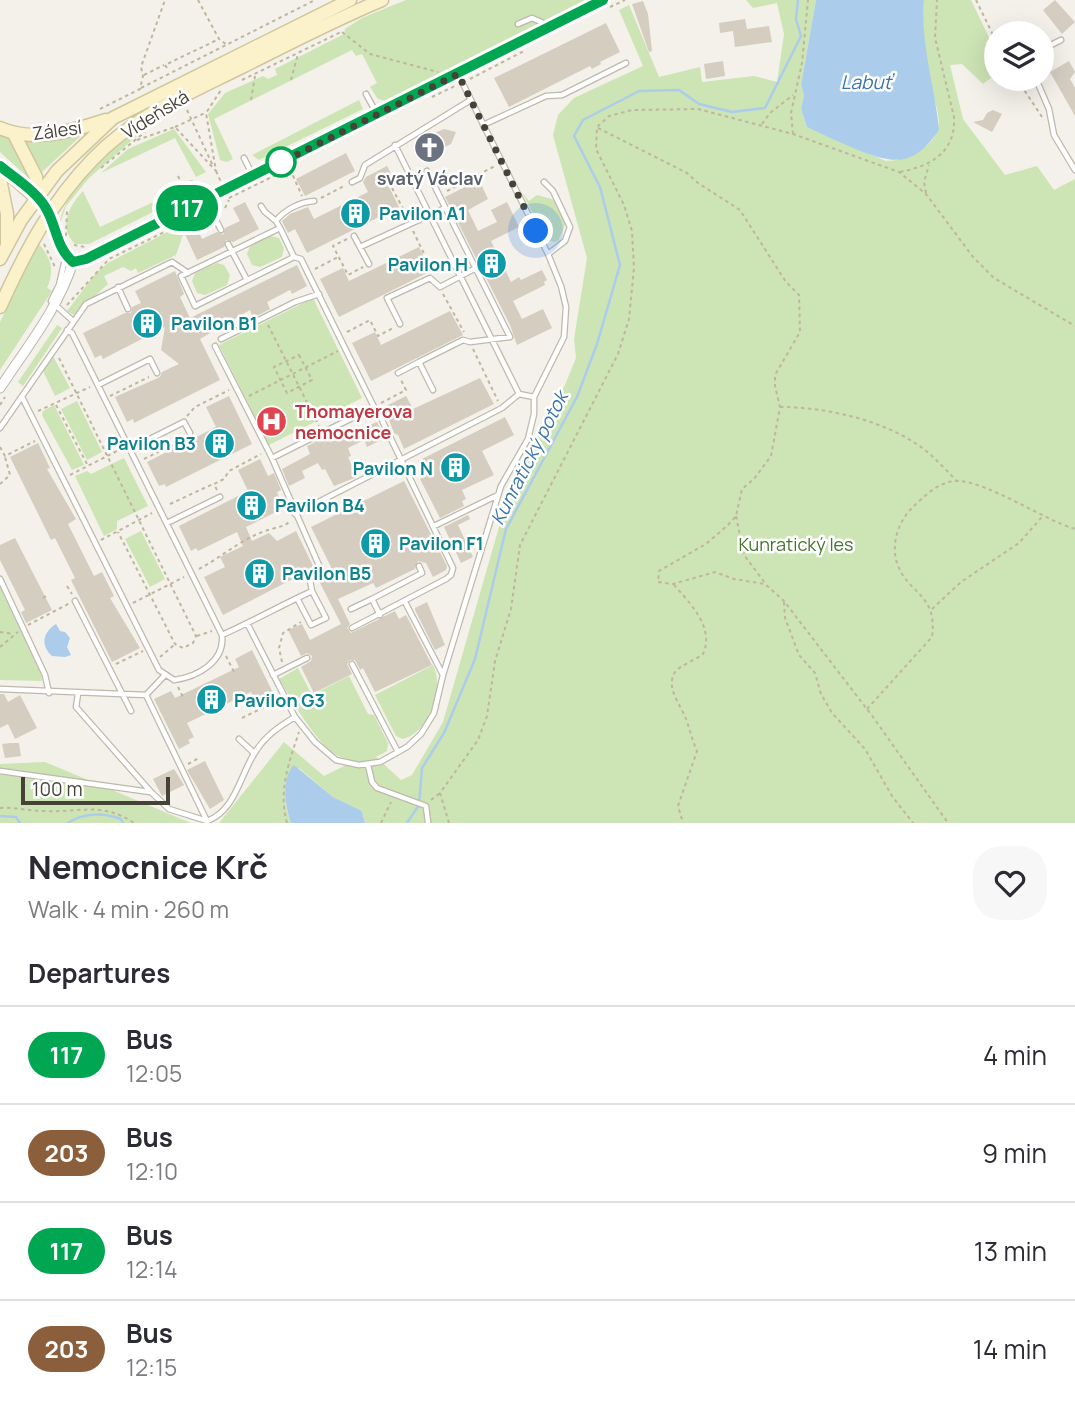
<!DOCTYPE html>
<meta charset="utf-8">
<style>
body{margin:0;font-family:Manrope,sans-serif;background:#f7f7f7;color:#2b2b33;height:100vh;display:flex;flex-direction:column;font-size:26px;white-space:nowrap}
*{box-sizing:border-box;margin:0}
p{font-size:23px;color:#7c7c81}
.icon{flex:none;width:38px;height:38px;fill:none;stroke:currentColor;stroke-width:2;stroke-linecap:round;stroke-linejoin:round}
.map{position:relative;height:823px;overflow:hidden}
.sheet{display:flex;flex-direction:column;background:#fff;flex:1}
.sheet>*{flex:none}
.badge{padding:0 14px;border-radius:23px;font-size:24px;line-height:46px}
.controls{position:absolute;left:984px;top:21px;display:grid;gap:14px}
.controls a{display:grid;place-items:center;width:70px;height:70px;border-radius:50%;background:#fff;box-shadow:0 7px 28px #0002;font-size:35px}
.scale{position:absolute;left:21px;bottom:18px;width:149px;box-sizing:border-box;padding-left:7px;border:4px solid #474238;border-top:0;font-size:19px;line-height:24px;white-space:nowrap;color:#474238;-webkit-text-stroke:5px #fff;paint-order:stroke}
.you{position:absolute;width:35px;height:35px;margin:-18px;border:5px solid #fff;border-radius:50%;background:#1a73e8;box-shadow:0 0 0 10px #1a73e833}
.map>.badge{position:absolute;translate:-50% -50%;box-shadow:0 0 0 4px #fff}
h2{padding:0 28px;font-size:26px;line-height:63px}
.round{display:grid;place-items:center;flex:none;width:74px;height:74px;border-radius:28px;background:#f7f7f7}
.overview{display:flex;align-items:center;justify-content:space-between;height:119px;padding:0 28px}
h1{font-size:33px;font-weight:700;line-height:52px}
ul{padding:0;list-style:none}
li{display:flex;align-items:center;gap:21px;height:98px;padding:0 28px;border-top:2px solid #e1e1e2}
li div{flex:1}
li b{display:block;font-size:26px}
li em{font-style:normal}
li .badge{min-width:77px;font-weight:700;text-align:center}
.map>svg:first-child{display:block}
</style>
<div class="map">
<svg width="1075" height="823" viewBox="0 0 1075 823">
<rect width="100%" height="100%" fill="#f3f1e9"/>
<path fill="#cde4b5" d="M406,0H587L406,91L408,99L404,92L387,101L378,99L370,87L377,83L362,54L356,56L352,50L214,119L233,159L227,162L220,160L208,114L225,93L263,76L268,79L277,75L275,69L344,34L345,29L362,18Z
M746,0H816L801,85L804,95L801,109L807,127L886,161C903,161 928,150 936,134C944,117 932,97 929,81C926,54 921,27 924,0H971L996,52V74L983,84L962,64L950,65L963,119L1005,175L1037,166L1054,190L1075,179V823H365L362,811L333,797L299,768C285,789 282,799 291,823H219L284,742L324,776L354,761C349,759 343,758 338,756C317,745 291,699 279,679L298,668L312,695L349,676L368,714L374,715L388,743L387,751L376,757L401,780L412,775L443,722L499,527L538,433L565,385L576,358L574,339L587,258L553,135L558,115L574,98L643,66L619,10L629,5L659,77L700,67L702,82L754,76L777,82L784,34L777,3L753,8Z
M359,100L363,109L259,160L252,155Z
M154,121L89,178L66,206L60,224C63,188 122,135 154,121Z
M174,129L206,172L196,177L175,138L101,173L128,149Z
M0,134L10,138L35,184L0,152Z
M83,134L42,172L25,142L53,141Z
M181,189L183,193L179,199L89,244H75C58,227 69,206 83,191L100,227Z
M522,192L529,201L537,195L555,200L566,223L558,241L553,242L545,237Z
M175,228L184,232L176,255L138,273L136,268L131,271L123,267L104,276L108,284L74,315L67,311L96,273L108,263Z
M271,236L279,238L284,248L282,257L260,267L252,265L247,254L250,246Z
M38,243C51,258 55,270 47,288L52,291L0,370V322Z
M217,263L224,265L230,275L227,285L205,295L197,293L192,281L195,273Z
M313,298L362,398L269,445L219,345Z
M57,325L62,328L23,386L18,382Z
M53,356L70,388L55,396L43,371Z
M77,401L102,452L87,460L61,409Z
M54,405L84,465L72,470L42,415L43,411Z
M124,458L148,506L117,521V529L104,536L75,476L87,471L91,474Z
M141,531L165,579L150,587L125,539Z
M0,587L41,674L42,681L0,680Z
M433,665C445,688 429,732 403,739L396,736L375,695Z
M45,762L191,823H0V764Z"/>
<path fill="#abcdeb" d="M816,0H924C920,44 935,86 939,130C914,166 896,165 858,150C841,143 824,135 807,127L801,109L804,95L801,85Z
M56,624L60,631L65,632L70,638L67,647L71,655L65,657L52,656C40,645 43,632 56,624Z
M294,765L333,797L362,811L365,823H291C285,807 281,778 294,765Z"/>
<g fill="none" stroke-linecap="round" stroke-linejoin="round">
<path stroke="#abcdeb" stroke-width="2.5" d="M0,816L16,817L20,823
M68,823C84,812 104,813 121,819L123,823
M407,823L419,805L422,768L444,733L475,659L506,529L577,397L597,344L620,265L600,187L574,136L583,120L639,91L679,90L699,104L732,112L765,108L801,36L796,19L798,0"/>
</g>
<path fill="#d4cdc0" d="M1055,0L1075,22L1062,34L1043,10Z
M643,1L648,14L652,51L649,52L632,4Z
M745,19L747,29L769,26L772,42L735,47L733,31L720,33L719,23Z
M606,23L620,52L600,62L601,64L592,69L590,66L509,107L494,78Z
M723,61L725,76L706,79L704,64Z
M1069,61L1075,72L1070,79L1075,88V116L1050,72Z
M993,110L1002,114L992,132L973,122L983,120L987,113Z
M444,129L456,132L451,144L439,150L442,155L429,162L426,156L421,158L414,143L418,141L417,139L430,131L432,134Z
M346,153L355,171L305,196L296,179Z
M387,166L396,183L389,187L399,207L307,253L295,229L288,233L282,221L290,214L308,207L314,219L368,192L363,182L366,177Z
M479,180L488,199L468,210L478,231L497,222L491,210L507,202L519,227L491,241L511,282L519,277L521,280L542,270L547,280L544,282L545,285L513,301L522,319L543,309L552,328L517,345L510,325L445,197Z
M245,202L259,229L233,242L226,240L224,247L197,260L184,232L196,226L202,239L217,232L223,235L225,228L240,221L233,208Z
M419,247L431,271L339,317L320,279L343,268L349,281Z
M297,265L307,286L292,294L290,290L267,302L270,309L253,318L250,310L200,339L220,380L134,423L133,419L127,422L115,397L160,377L162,372L179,364L161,350L165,327L103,359L101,355L95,358L83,333L125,313H131L132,307L141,303L135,291L175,271L184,294L180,297L190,318Z
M450,311L463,335L371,381L352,343L375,332L381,345Z
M480,378L494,404L404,449L398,435L394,433L384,407L406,396L413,409Z
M229,396L252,444L166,487L165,484L159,486L147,462L216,427L206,407Z
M505,417L514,435L482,451L494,475L462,490L466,499L462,501L464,506L440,518L420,479L425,476L418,461Z
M377,422L385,438L367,447L364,440L348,448L351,456L348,457L357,477L334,486L325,469L322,470L318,463L302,471L305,478L289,486L282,469L310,454L307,446L341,429L346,435Z
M38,443L50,468L47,469L76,519L68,524L94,576L102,572L114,596L110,598L140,648L112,662L71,580L75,578L55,538L51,540L10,457Z
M260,459L268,476L274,473L281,490L277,492L278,495L284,508L246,527L252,541L269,533L277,541L296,531L314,568L223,615L204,577L225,567L220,557L243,546L237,532L198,551L196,548L191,551L179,526L248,491L238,470Z
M404,481L447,566L446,570L433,577L426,563L418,561L415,569L376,588L373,583L338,599L350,624L347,628L351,633L395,611L399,619L406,615L432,665L375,692L363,668L360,670L355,660H350L347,664L352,674L314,693L301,667L311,661L312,656L307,653L301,656L288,630L302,624L310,640L341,624L317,577L331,567L311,527Z
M468,515L470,519L458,525L473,557L461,563L444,527Z
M15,538L52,610L26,623L21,612L25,610L0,560V545Z
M427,602L445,645L435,650L415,610V608Z
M252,650L275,697L258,705L251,692L187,723L194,737L188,740L190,743L179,749L154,699L171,691L175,698L239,667L235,659Z
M0,694H4L8,702L20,695L37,728L15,739L8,724L0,728Z
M10,743H19L21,756L5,758L2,744Z
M205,761L224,800L210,809L187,770Z
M174,769L184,785L162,796L153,779Z"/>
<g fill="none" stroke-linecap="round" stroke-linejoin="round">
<defs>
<path id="lane" d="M518,24L532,18L550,26
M1041,50L1061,40
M1036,79L1049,109L1054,135L1075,170
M366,94L377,114
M483,125L546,96L562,95L626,63
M395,145L519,394
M244,158L253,176
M427,171L510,337L470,342L463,340L419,362L433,390
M352,182L360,178L365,165L469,101
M544,182L553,191L570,227L565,241L548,254
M191,184L200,202
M206,200L221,230
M261,206L265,212L276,221
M280,228L294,257L195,306L181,276Z
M280,228L276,221C284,210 300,202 314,201
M354,236L369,264
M228,244L247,280
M360,247L445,208
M66,255L59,285L51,301L73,321
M118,287L128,309
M400,324L387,298L430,278L440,287L476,268
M221,339L295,302L319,294
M215,346L272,458L321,570L309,575L312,591
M398,373L419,362
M98,385L150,359L157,373
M22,397L159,670L174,680C197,677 225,662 222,635L72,333L67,330
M0,428L86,304L172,262L188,273
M130,449L184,422L190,433
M272,458L374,407L301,259L294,257
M295,514L502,408L519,394L534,397
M167,523L220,497
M434,526L498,495
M0,579L45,675L49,693
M75,601L131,711
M405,602L443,675
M351,609L372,599
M380,615L372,599L422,573L419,566
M247,623L295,717L315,742L336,760L359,765L380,762L407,747L421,734L434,713L443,675L501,486L528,439L534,414V397L564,337L566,307L561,286L548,254L458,74
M352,628L446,579L451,575L453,568L381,418
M222,635C253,621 282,605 312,591L326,618L311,625L297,598
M352,664L398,752
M273,675L307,658
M0,689L146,695L165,675
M78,694L76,707L151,792L169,809L207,821C235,811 240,776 254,754C264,737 278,727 295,717
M146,695L207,821
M239,739L254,753
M368,765L372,782L377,788L426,806L428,823
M0,771L150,792"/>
<path id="street" d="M48,213L56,239L73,262
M73,262L85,259L603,0
M0,388C27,347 58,309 73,262"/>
<path id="secondary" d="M0,128C34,143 72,131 106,120
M14,134L36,177L38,198
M0,166L39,200
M0,179L7,214V244
M0,259L21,220L57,171L113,118L350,0
M0,307C25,252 51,202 93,159C134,116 190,93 242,67C288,44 334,20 382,0"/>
</defs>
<use href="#lane" stroke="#beb9ad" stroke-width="7"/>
<use href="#street" stroke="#beb9ad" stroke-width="11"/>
<use href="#secondary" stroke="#d0c69c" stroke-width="15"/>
<path stroke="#bfb69f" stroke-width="2" stroke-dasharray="3.5 3.5" stroke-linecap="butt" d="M198,0L219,39L227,45
M976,0L996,41
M610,7L625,0
M342,32L370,54L438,72
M167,68L165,65L219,39
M144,75L164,65
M470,79L524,51
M1017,79L1044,120
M242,80L341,32
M291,80L298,54
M141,88L315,0
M432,97L455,86
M251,100L255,76
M100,109L140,89L143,76L141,67L165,0
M187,110L213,166
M762,124L770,113L793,95
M175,127L205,113
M598,128L687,173L698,183L740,210L786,282L799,295L800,332L775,375V386L780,407L771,456L754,479L742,489L736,516L728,525L706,544L659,571L658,582L673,584L715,572L734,579L765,584L784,601L873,717L948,823
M793,134L791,113L802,63L808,0
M137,140L175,127L216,171L206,113L221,90
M101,168L145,132
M290,169L302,196
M216,171L221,182
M900,172C930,166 956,153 954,117L935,38L937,0
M178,176L188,197
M392,188L407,216
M447,191L495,166
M926,193L924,182L929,165
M229,198L280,173
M321,198L344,186
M225,208L229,200
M413,231L432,270
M66,236L67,210
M347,239L333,246L348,275L363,267
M44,244L55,267
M74,245L85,247
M315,269L338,257
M443,294L464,332
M67,305L109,259L191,219L200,220L205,231L212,228
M268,325L319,426
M347,332L370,320L378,336L393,328
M473,349L498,401
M299,355L312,380L287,393L274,367Z
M59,358L196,636L193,643L183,648L175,644L118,532
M110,396L149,377
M249,396L338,351
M381,403L406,390L401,380
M0,405L5,397
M56,405L88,466
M780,407C824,407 878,419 915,443C931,453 943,467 956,480
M38,411L90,387
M187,416L195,407L229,390
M0,447L5,456L35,441
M144,459L186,438
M70,475L121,449
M0,484L10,475L5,457
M217,490L214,484L224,479L229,471L261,454
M170,504L213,484
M736,516L744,555L765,583
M101,540L152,513
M199,569C222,557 246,535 272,529C280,526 285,527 291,520
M674,585C690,603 715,628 703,654C695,660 681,665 675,672C665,688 681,705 686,719C690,730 692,740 697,751L678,806L683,823
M67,586L72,594
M43,598L46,596
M784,602L785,618L799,655L815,673L821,694L832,713L865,749L892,796L913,823
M133,603L184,577
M932,609L961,582L1019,543L1042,517
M28,625L70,603
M0,632L13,634
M197,636L212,631
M0,647L18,632
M226,656L235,674
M160,657L174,645
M282,662L279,648L283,633L301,622
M116,664L143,651
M178,687L184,699
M867,709L932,637C938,593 907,594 897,563C891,545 898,522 911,509C922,498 939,481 956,481C985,480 1044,520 1075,529
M242,718L277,701
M188,764L199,758
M431,800L440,793
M0,808C15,807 29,811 44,811C79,813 101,801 134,823
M287,823C278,791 289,762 299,732
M381,823L391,802
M449,823L440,793L478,740L487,716L495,661L511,609L520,545L618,354L629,319L634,268L632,231L624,205L596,149L597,127L609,116L632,110L698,109L793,134L899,172L926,194L973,257L994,278L1075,326"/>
<use href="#lane" stroke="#fff" stroke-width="4.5"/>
<use href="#street" stroke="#fff" stroke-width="9"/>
<use href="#secondary" stroke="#fbf2cc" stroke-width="12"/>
</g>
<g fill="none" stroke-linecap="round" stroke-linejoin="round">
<defs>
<path id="line" d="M0,166C16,179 39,193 48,212C57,230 57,248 73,262L86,259L603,0"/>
</defs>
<use href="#line" stroke="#fff" stroke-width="16"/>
<use href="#line" stroke="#00a651" stroke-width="10"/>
<path stroke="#474238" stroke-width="7" stroke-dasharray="0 12.6" d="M281,162L278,164L458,74L536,231"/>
</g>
<defs>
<symbol id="church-disc" viewBox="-11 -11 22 22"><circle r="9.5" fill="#6b7280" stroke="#fff"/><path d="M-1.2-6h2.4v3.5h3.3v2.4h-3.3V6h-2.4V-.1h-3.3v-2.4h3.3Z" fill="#fff"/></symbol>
<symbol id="building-disc" viewBox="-11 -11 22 22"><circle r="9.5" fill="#0f9aa8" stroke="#fff"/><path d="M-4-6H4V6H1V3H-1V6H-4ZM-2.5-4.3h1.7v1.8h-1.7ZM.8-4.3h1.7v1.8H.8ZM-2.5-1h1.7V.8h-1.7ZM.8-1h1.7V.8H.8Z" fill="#fff"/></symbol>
<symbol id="hospital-disc" viewBox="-11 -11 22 22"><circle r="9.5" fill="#e0444e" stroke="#fff"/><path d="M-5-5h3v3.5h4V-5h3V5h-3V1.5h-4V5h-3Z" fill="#fff"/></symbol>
</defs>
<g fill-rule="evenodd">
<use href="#church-disc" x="412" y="130" width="35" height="35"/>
<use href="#building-disc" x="338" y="196" width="35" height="35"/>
<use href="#building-disc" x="474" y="246" width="35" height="35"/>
<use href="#building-disc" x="130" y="306" width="35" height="35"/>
<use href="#hospital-disc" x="254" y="404" width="35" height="35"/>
<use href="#building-disc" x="202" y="426" width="35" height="35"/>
<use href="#building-disc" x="438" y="450" width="35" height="35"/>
<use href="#building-disc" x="234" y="488" width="35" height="35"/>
<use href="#building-disc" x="358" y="526" width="35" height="35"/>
<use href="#building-disc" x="242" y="556" width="35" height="35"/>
<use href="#building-disc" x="194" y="682" width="35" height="35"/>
</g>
<circle fill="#fff" stroke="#00a651" stroke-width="3.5" cx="281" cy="162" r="14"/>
<g text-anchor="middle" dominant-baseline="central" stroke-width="5" stroke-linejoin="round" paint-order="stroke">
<g font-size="18" fill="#474238" stroke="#fff">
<text transform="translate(155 114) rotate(-32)">Vídeňská</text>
<text transform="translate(57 130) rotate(-8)">Zálesí</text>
</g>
<g font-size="18" font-weight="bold" fill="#5b616d" stroke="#fff">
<text x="430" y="178">svatý Václav</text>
</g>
<g font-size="18" font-weight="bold" fill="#0d838f" stroke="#fff" text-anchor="start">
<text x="379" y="213">Pavilon A1</text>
<text x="468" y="264" text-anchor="end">Pavilon H</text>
<text x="171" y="323">Pavilon B1</text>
<text x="196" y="443" text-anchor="end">Pavilon B3</text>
<text x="433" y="468" text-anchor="end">Pavilon N</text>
<text x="275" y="505">Pavilon B4</text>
<text x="399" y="543">Pavilon F1</text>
<text x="282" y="573">Pavilon B5</text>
<text x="234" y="700">Pavilon G3</text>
</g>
<g font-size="18" font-weight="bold" fill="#be3a42" stroke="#fff" text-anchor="start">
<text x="295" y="411">Thomayerova<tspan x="295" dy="21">nemocnice</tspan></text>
</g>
<g font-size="18" fill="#46752f" stroke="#fff">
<text x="796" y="544">Kunratický les</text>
</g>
<g font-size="19" font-style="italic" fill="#3974ab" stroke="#fff">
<text x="866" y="82">Labuť</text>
<text transform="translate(529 458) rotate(-63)">Kunratický potok</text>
</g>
</g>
</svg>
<div class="controls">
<a><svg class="icon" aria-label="layers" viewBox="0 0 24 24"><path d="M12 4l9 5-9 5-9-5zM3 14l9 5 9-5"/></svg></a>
</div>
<div class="scale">100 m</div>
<div class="you" style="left:536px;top:231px"></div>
<b class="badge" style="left:187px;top:208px;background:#00a651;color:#fff">117</b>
</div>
<section class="sheet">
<div class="overview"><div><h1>Nemocnice Krč</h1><p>Walk · 4 min · 260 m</p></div><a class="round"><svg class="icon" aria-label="heart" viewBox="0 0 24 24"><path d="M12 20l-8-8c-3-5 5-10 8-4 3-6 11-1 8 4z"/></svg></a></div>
<h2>Departures</h2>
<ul>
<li><span class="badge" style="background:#00a651;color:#fff">117</span><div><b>Bus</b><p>12:05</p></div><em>4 min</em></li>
<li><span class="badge" style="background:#8b5e3c;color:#fff">203</span><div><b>Bus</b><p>12:10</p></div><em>9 min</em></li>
<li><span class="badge" style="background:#00a651;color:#fff">117</span><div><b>Bus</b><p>12:14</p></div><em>13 min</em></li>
<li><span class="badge" style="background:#8b5e3c;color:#fff">203</span><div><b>Bus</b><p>12:15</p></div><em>14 min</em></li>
</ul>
</section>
